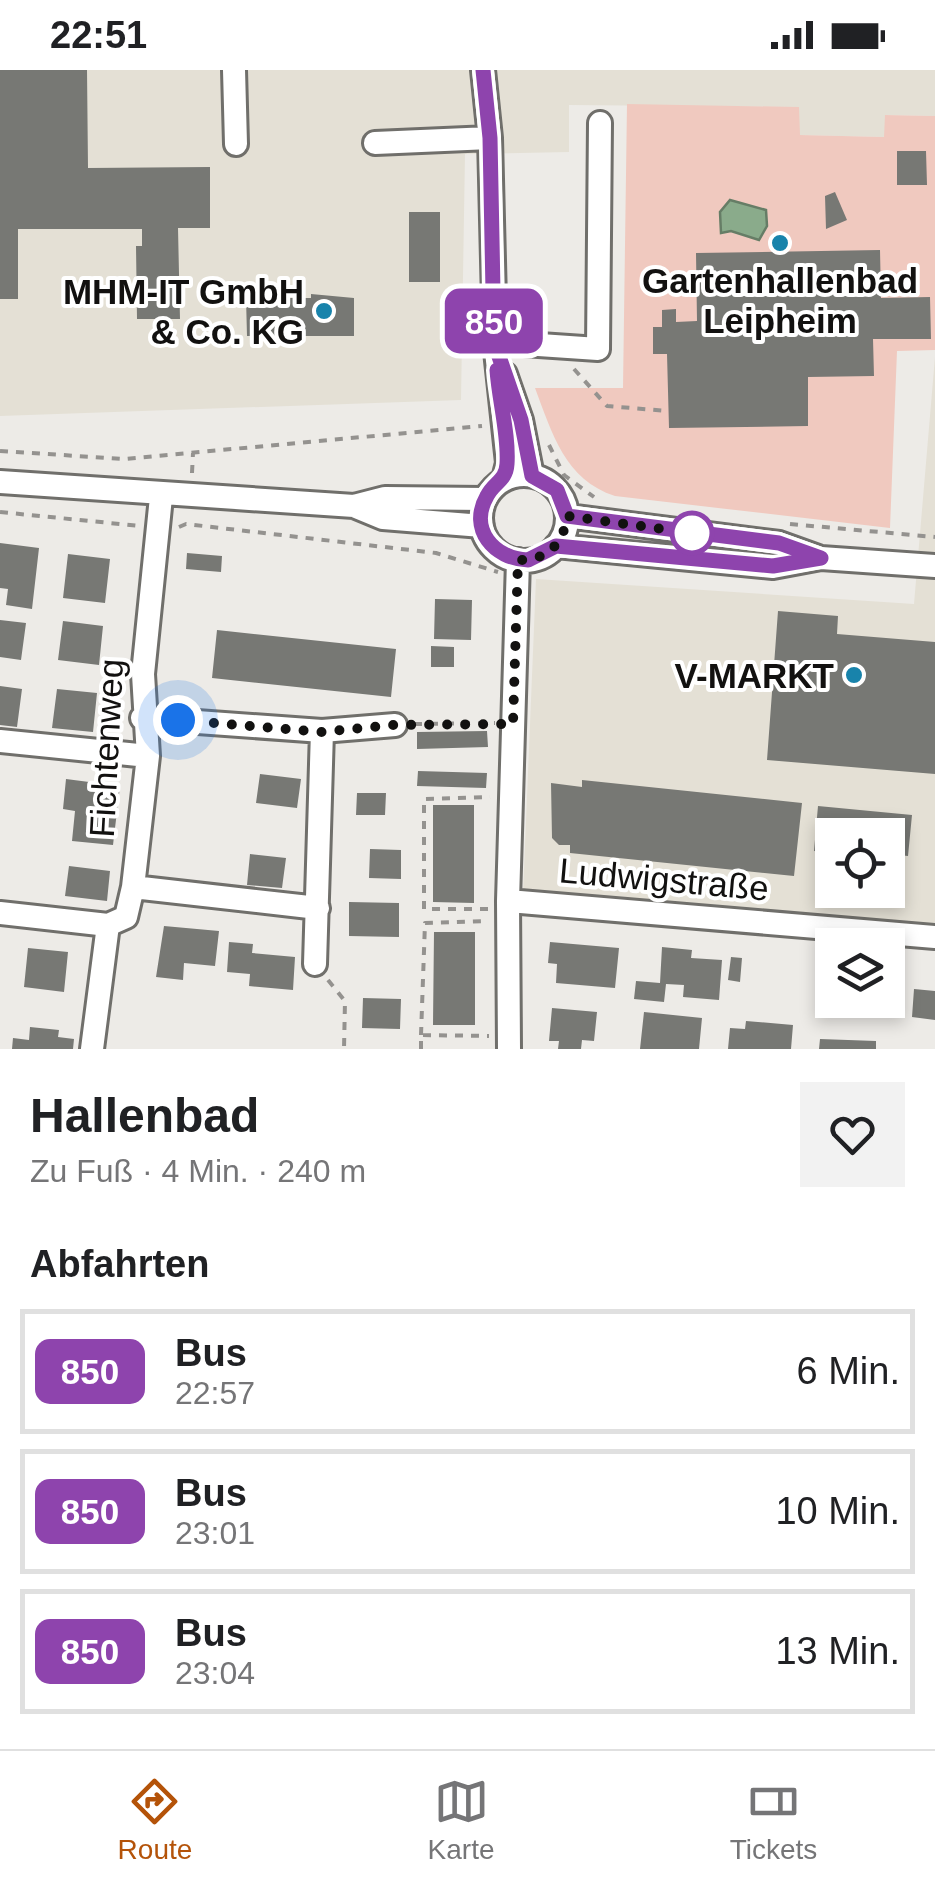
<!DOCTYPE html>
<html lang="de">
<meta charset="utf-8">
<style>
body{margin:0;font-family:Arial,sans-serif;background:#f2f2f2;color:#202124;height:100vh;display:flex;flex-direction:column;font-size:38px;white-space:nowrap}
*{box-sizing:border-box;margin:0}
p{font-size:32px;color:#757577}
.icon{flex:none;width:55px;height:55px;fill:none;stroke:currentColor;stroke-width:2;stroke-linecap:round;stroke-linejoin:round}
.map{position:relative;height:979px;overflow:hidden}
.details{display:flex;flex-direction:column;background:#fff;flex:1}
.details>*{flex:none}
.badge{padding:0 20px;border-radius:15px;font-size:35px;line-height:65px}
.controls{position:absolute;left:815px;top:748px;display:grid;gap:20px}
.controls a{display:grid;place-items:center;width:90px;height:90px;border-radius:0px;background:#fff;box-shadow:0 5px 15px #0003;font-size:50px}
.you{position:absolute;width:50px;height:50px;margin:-25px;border:8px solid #fff;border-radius:50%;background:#1a73e8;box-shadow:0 0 0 15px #1a73e833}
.map>.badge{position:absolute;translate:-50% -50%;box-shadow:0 0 0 5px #fff}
h2{padding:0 30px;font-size:38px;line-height:90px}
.round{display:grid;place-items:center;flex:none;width:105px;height:105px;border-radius:0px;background:#f2f2f2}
.summary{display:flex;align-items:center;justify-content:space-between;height:170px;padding:0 30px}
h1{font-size:48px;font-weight:600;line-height:75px}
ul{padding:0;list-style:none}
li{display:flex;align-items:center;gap:30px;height:125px;margin:0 20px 15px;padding:0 10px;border:5px solid #e0e0e0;border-radius:0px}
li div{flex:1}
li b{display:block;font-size:38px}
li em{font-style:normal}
li .badge{min-width:110px;font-weight:700;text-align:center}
.status{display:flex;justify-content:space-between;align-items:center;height:70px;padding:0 50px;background:#fff;direction:ltr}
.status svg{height:28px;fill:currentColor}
.tabs{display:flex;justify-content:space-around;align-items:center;height:140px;border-top:2px solid #e0e0e0;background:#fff;font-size:28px;color:#757577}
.tabs a{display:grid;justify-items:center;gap:5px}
.tabs .active{color:#b45309}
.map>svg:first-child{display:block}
</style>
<div class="status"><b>22:51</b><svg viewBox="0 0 49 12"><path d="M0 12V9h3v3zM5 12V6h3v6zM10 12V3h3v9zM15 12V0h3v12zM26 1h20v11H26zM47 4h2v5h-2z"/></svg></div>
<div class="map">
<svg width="935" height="979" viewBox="0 0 935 979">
<rect width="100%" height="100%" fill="#edebe7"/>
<path fill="#e4e0d5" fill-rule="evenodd" d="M0,0H935V46L885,45V67L799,65V37L569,35V82L465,84L461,330L0,346Z
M935,287V856L523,824L536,509L914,534ZM832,765H888V820H832Z"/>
<path fill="#f0c9bf" d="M627,34L799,37L800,65L884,67L885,45L935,46V280L897,281L890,458L615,426C565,410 552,363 535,318H623Z"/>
<path fill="#8aab8b" stroke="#667d66" stroke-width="2.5" d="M730,130L766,140L767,156L759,170L731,161L721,163L720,142Z"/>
<path fill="#777874" d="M0,0H87L88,98L210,97V158H178L180,249H137L136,176H142V159H18V229H0Z
M897,81H926L927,115H897Z
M835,122L847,150L826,159L825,126Z
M409,142H440V212H409Z
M880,180L881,228L930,227L931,269H873L874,306L808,307V356L669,358L667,284H653V257H662V240L676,239V252L697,251L696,183Z
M311,224L354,228V266H247L246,228H311Z
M0,473L39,478L32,539L6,535L8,519L0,518Z
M187,483L222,486L221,502L186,499Z
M68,484L110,489L105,533L63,528Z
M435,529L472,530L471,570L434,569Z
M778,541L838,546L837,564L935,572V704L767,690Z
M0,550L26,553L21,590L0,587Z
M63,551L103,556L99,595L58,590Z
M217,560L396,579L391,627L212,608Z
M431,576L454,577V597H431Z
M0,616L22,619L17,657L0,655Z
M57,619L97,623L93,662L52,658Z
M487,661L488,677L417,679V662Z
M418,701L487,703L486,718L417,716Z
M260,704L301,709L297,738L256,733Z
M66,709L120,716L113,775L72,771L75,741L63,739Z
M582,710L802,733L794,806L570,783V775H559L552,768L551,713L582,717Z
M357,723H386L385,745H356Z
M433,735H474V833L433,832Z
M818,736L912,745L908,786L888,784V765H832V783L814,781Z
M370,779L401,780V809L369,808Z
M250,784L286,788L282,818L247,815Z
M69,796L110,801L107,831L65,826Z
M349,832L399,833V867L349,866Z
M164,856L219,861L215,896L184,893L183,910L156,907Z
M434,862H475V955H433Z
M229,872L253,874L252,883L295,887L293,920L249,916L250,904L227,902Z
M550,872L619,878L615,918L556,913L557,894L548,893Z
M662,877L692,880L691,888L722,890L719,930L683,927L684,915L666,914L664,932L634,929L636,911L660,913Z
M28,878L68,882L64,922L24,917Z
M731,887L742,888L740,912L728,910Z
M914,919L935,921V950L912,947Z
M363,928L401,929L400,959L362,958Z
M552,938L597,942L594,971L582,970L581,979H558L559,971H549Z
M644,942L702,948L699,979H640Z
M746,951L793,955L791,979H728L730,958L745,959Z
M30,957L59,960L58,967L74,969L73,979H12L13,968L29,970Z
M820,969L876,971V979H819Z"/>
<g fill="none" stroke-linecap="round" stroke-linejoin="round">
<defs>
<path id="minor" d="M234,0L236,74
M483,0L490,68L495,272L508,393L504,409
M375,73L490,68
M495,272L598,279L600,53
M505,304L521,350L532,406
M481 448a43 43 0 1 1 86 0a43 43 0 1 1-86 0Z
M0,412L354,436L385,428L485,429
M354,436L383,448L482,456
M567,446L779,473L818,487
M556,476L773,497L821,488L935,496
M142,648L322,661L395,655
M0,671L148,686
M133,817L318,838
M508,831L935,867
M0,843L108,855
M315,894L322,661
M92,979L108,855L126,847L133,817L148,686L143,604L161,427
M509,979L508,831L518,490"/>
</defs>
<use href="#minor" stroke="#706f6b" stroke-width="28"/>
<path stroke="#94928f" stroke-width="4" stroke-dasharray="8 8" stroke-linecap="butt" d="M574,299L607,336L668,341
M549,375L564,405L594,427
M0,381L124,389L482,356
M192,403L193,383
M0,442L140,456
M790,454L935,467
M179,457L186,454L436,483L498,502
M414,654L495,653
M488,839H424V729L490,727
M328,910L345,931L344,979
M421,965L425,853L488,851
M421,979V965L489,966"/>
<use href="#minor" stroke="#fff" stroke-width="22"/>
</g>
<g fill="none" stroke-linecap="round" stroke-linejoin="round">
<defs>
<path id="line" d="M483,0L490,68L494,272L521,350L532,406L557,420L567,446L779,473L821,488L773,496L556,476L528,490C494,489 468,459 487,426C494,412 506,411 507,394C509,365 499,330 497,300"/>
</defs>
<use href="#line" stroke="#fff" stroke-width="22"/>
<use href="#line" stroke="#8e44ad" stroke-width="15"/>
<path stroke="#121110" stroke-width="10" stroke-dasharray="0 18" d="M178,650L322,662L394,655L513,654L518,490C546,491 564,474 567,446L692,463"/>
</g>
<g fill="#1883ab" stroke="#fff" stroke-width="4">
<circle cx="780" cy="173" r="10"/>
<circle cx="324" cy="241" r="10"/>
<circle cx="854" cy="605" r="10"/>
</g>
<circle fill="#fff" stroke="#8e44ad" stroke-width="5" cx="692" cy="463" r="20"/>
<g text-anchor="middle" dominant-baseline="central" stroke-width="8" stroke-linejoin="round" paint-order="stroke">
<g font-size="35" font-weight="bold" fill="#121110" stroke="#fff" text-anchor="end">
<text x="780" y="210" text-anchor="middle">Gartenhallenbad<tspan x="780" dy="40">Leipheim</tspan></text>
<text x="304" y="221">MHM-IT GmbH<tspan x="304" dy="40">&amp; Co. KG</tspan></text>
<text x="834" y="605">V-MARKT</text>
</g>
<g font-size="35" fill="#121110" stroke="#fff">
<text transform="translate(106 678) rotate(-87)">Fichtenweg</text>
<text transform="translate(664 809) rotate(5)">Ludwigstraße</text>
</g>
</g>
</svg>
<div class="controls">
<a><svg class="icon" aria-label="locate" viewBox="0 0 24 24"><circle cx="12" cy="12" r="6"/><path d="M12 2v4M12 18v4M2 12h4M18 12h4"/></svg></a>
<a><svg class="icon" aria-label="layers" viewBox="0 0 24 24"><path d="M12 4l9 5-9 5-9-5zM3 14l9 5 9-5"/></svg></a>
</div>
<div class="you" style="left:178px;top:650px"></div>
<b class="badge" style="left:494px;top:251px;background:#8e44ad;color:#fff">850</b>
</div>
<section class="details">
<div class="summary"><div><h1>Hallenbad</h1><p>Zu Fuß · 4 Min. · 240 m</p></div><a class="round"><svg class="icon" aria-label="heart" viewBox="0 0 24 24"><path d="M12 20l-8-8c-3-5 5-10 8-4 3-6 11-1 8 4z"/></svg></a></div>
<h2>Abfahrten</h2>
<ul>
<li><span class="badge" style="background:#8e44ad;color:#fff">850</span><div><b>Bus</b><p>22:57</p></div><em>6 Min.</em></li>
<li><span class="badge" style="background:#8e44ad;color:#fff">850</span><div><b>Bus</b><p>23:01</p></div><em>10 Min.</em></li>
<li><span class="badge" style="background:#8e44ad;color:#fff">850</span><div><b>Bus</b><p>23:04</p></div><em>13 Min.</em></li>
</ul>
</section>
<nav class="tabs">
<a class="active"><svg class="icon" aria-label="directions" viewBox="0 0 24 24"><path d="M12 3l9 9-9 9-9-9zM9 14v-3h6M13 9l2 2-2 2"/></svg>Route</a>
<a><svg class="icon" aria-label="map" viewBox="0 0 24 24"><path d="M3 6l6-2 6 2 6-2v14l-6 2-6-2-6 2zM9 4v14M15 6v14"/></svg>Karte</a>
<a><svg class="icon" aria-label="tickets" viewBox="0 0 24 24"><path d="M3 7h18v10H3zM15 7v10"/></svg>Tickets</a>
</nav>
